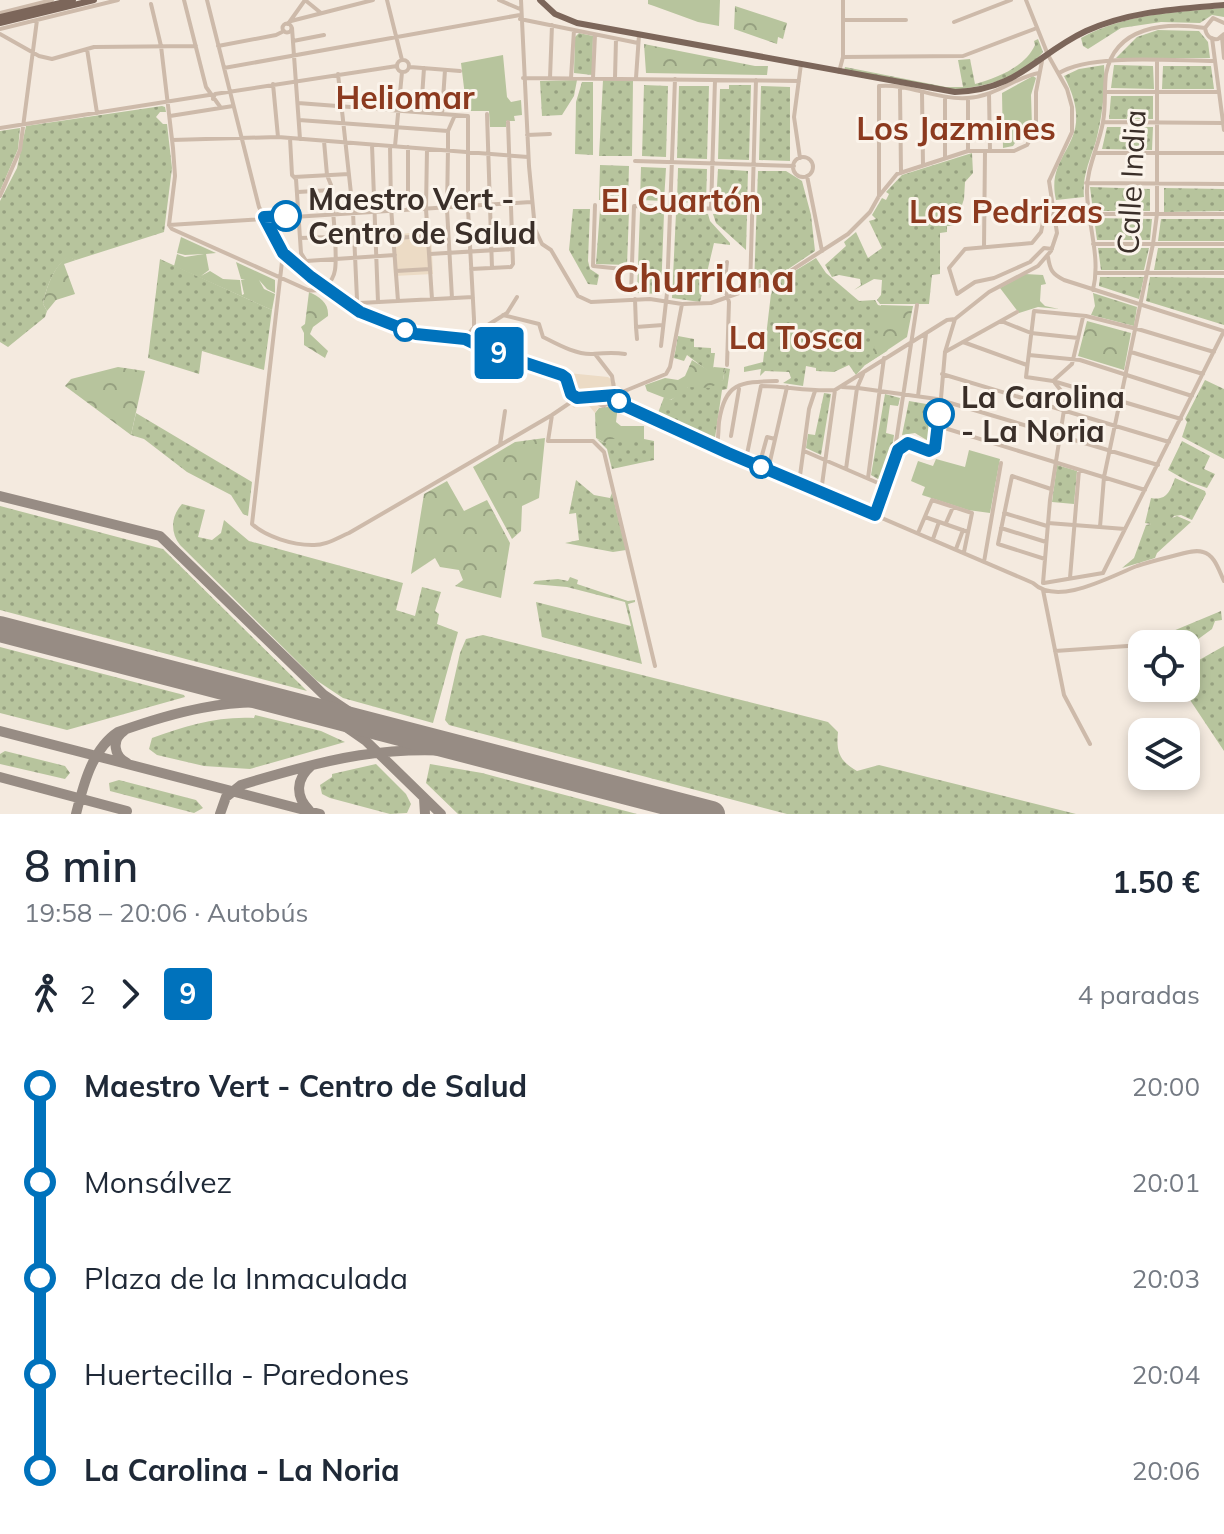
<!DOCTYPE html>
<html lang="es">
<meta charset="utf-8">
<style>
body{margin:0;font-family:Mulish,sans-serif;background:#f2f2f3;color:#1f2937;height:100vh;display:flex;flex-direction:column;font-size:30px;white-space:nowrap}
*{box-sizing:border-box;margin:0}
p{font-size:26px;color:#747a83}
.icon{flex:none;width:44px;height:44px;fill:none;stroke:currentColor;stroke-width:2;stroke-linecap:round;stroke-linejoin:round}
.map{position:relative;height:814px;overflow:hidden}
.drawer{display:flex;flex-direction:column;background:#fff;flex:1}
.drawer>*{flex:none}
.badge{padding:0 16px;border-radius:6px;font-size:28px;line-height:52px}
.buttons{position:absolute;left:1128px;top:630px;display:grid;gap:16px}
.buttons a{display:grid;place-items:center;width:72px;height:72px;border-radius:16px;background:#fff;box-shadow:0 4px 12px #0003;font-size:40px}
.map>.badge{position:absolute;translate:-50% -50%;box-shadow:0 0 0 4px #fff}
.legs{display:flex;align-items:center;gap:12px;height:88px;padding:0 24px;font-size:26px}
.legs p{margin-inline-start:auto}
.summary{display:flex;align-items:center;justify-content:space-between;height:136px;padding:0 24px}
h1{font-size:44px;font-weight:600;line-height:60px}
ul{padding:0 24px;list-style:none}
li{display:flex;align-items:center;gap:28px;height:96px;font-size:30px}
li i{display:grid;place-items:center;width:12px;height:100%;margin:0 10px;background:currentColor}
li i::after{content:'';width:20px;height:20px;margin:-10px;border:6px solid;border-radius:50%;background:#fff}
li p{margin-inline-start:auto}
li:first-child i{background:linear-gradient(#0000 50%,currentColor 0)}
li:last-child i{background:linear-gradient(currentColor 50%,#0000 0)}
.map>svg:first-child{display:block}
</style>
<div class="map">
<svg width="1224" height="814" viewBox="0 0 1224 814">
<defs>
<pattern id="grass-dots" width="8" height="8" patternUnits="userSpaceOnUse" patternTransform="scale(2)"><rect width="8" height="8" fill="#b7c49d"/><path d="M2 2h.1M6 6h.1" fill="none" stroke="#96a080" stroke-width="1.8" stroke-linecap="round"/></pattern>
<pattern id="forest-crowns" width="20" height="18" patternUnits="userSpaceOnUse" patternTransform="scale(2)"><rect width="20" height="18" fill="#b7c49d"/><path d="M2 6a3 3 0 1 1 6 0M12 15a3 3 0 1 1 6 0" fill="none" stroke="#96a080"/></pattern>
</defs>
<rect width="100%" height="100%" fill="#f4eadf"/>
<path fill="url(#grass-dots)" d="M1224,8V17L1212,15L1200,23L1161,22L1121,28L1088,49L1083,46L1081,38C1124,14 1175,12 1224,8Z
M1158,30L1199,31L1208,42L1210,58H1116L1137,37Z
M579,33L593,36L592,75L574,73L575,37Z
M1038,39L1043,52C1023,78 985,86 955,90L844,71L845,67L946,87H963L958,60L970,59L975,84C997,78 1025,67 1035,45L1034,41Z
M1104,65C1106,88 1102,117 1096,141C1090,160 1082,176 1084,197L1056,200C1044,149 1100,145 1064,76L1079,69Z
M1114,65L1153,66L1154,89L1111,88Z
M1163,66H1211L1214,89H1162Z
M577,80L574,96L562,115L542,116L540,81Z
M603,80L633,81L632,156H599Z
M582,82H593V155L575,154L576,102Z
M644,85L668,86L666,157L642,156Z
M729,85H751L749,160L718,159L720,89H729Z
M679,86H709L707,159L677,158Z
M761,86L790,87V161L759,160Z
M1111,96H1153V119H1109Z
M162,106L165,107L166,112H160L156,117L163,124H167L172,168L164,232L76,260L68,257C54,266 46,288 43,304L47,311L45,317L8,347L0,342V201L17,168L26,126Z
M1107,127H1153L1152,150L1102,149Z
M20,128L18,149L0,191V131Z
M972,153L973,173L965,182L964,199L955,226H947V232L940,233V274L932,275L929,304H880L877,300L881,295L882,280L874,279L854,290L861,285L860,279L839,275L832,277L825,265L846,246L844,242L856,232L868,258L882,248L869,221L876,219L872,215L882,198L886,200L889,194L886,192L902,175Z
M600,165L629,166L628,201L599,200Z
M641,167L666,168L664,201L640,200Z
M678,168L707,169L706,203L677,202Z
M718,169L748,171L747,205L716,204Z
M758,171H786L802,181L811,215L815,251L778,276L754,286Z
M1090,187L1150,189V211H1093Z
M1164,188L1224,189V211L1164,212Z
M573,209H590L588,261L590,269L599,275L597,285L588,284L569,250Z
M600,210L629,211L627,265L596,264Z
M640,212L664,213L661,294L637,293Z
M676,213L708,214L710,221L730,243V245L714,243L700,302L672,298Z
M713,214L747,215L746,250L716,223Z
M1094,218L1152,219L1150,240H1097Z
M1161,219H1224V241H1158Z
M1098,248H1149L1144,270H1101Z
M1158,248H1224V270H1154Z
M816,258L826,273L859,301L875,300L878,305L906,312L913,306L887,351L865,365L856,375L849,365L834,372L816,371V368L806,366L803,386L783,383L791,378L789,372L765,371L760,376L761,369L744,372V367L763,362L772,285Z
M160,259L272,310L264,370L202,351L199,374L148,358Z
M1100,277H1144L1139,299L1099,286Z
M1150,277L1224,278V325L1146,301Z
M1093,293L1137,307L1134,326L1091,315L1095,306Z
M678,336L694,339V347L711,348V353H715L713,369L708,371L687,355L684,361L674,358Z
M725,368L730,369L727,389L722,390L715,438L658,413L664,397L671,400L688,387L723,380Z
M1205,380L1224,389V459L1182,437L1187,422L1185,419Z
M824,393L831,394L821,455L806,448L808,434L815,435Z
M885,394L900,398L898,406L890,405L886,433L894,435L889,470L883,482L871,475Z
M909,401L938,406L935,445L915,433L902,435Z
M136,413L252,482L248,516L243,514L231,495L187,472L144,439L131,435Z
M597,439L605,443L607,439H644L654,441V460L612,469L607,449Z
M1182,441L1210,456L1204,469L1215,474L1207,488L1189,482L1168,470Z
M1057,465L1077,471L1074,504L1052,502Z
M1175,478L1205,491L1206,494L1192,520L1181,515L1174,516L1172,518L1177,516L1191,522L1157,553L1155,558L1122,568L1134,558L1146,525L1151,524L1145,523L1151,498C1167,501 1170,491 1175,478Z
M576,480L594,495L610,498L612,493L626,550L613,552L565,543L579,540L576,513L569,514Z
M182,504L205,510L198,537L212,540L221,533L224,520L249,541L403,583L396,610L415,616L422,587L441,592L435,611L439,614L437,624L458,632L433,723L343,698L316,680L180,545C170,532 171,516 182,504Z
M0,506L163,549L307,691L0,610Z
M570,577L578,580L577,584L628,601L635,600V602L628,604L642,664L542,637L536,602L631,626L625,602L567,587L533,584L535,581L558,579L568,581Z
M1221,611L1222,620L1215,621L1212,629L1186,648V644H1151L1149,641Z
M483,635L828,722L838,732C836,751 839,761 857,771L879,765L1076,814H787L449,725L445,720L460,653L466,639Z
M1224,646V751L1182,688H1186V656L1192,664Z
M0,647L184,695L185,697L67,730L0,713Z
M255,715L321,731L345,742L250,769L204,766L157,755L149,749L152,738C185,726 218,716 254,718Z
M5,751L65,766L70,773L65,779L0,764V754Z
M376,764L406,794L411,804L407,813L390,814L330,798L322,794L320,785L332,777V774Z
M430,764L482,773L637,814H458L426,783Z
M119,780L196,800L203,808L194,813L110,791L109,783Z"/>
<path fill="url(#forest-crowns)" d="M735,6L787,23L783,39L778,37L777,44L734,29Z
M644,44L755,66H768L767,75L646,73Z
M68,256L76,260L64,264L75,294L56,300L47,311L43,304C46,288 54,266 68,256Z
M309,292C320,297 329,303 328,316L313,327L310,334L328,351L325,358L304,345V333L301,327L305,324Z
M881,305L913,306L907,337L865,365L879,338Z
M1087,321L1131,333L1124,370L1078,356Z
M692,360L708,370L714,367L725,368L723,380L710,388L688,387L685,393L670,400L647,391L645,385L665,378L678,380L685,376Z
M118,367L145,371L131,435L65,386L71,379Z
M616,405L618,406L616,422L621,426H644V439H608L605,443L596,438L595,413L599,408Z
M545,438L539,498L522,506L521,531L512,539L473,467L515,442Z
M447,481L464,511L487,500L510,543L501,598L455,586L463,580L459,570L440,567L435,558L411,574L424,494Z"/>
<path fill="#b7c49d" d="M648,0H720L719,26L698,22L654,6L648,4Z
M503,55L507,97L511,102L521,100L522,115L514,116L515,121H506V127H490L489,111H464L461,107L465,96L461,63Z
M1033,76L1036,78L1031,95L1032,127L1022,132L1013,146L1003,148L1002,93Z
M181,237L216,253L206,254L209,270L201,276L210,271L223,279L240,280L242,295L244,294L241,280L245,279H241L236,262L275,280V293L267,289L259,280L264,289L275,294L272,310L174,266L177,254L185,257L204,254L185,255L177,253Z
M1025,274L1043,275L1046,284L1041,285L1040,301L1045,306L1059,309L1038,307L1019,313L1000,288Z
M969,450L1000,459L990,513L968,510L922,495L925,487L911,481L918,461L933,466L936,459L965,467Z"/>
<path fill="#ecdbc5" d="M419,232L431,233L433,274L394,276L392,235Z
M568,373L608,377L616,383L615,389L619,390L622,399L618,406L598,408L595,413L585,401L574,408L568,401L564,386Z"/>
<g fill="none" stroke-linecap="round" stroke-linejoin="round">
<path stroke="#978c84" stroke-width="10" d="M0,496L160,536L324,695L360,719L390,730
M302,707L343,725L366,741L441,814
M0,731L320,814
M124,731C111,740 114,756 127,763
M0,777L127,811
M424,798L425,814
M686,807L699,814
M309,810C295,796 296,779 311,766
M76,814C83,786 92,749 118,732C174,712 230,697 289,704
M220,814L226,797L241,785C326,759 392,742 482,754"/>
<path stroke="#978c84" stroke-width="26" d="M0,629L712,814"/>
<path stroke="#cdbaaa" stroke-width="4" d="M184,0L206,87L221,108
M207,0L259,207L283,253L324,288L362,313L416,334L465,339L490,351L562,375L566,378L571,394L577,398
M387,0L402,60
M499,0L520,9
M521,0L529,166L535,229L542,244L551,250L578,296L591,302L650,299L682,304L711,303L778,279L848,234L870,212L879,196L897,174L968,151H1014L1027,145L1036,129V92L1042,61
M151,4L161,46L173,148L175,176L169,225
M0,13L52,0
M520,19L638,43
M843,20H906
M291,21L373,0
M954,22L1011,0
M1224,23L1213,18L1205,28C1206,35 1210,40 1218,39L1224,34
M282.5 28a4.5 4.5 0 1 1 9 0a4.5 4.5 0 1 1-9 0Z
M288,24L305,0L321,13
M292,28L300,139
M0,29L118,0
M0,34L39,56L52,59L94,47L196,46
M1222,37L1224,58
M1212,38L1224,130
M293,41L324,35
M218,46L276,35L284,31
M87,49L97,113
M843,57L963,56L1037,28
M397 66a6 6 0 1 1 12 0a6 6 0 1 1-12 0Z
M410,67L460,71
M224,68L520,15
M839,72L843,57V0
M1059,73C1091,53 1174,61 1215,61
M338,74L353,212L357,299L351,306
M523,78L799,81
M550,78L552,25
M571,78L574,30
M593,78L595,35
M615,78L616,39
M636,78L639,35
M273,84L278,137
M900,89L901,173
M1105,92H1219
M922,93L923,165
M989,94L990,151
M213,99L215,94L397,66
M298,103L468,116V209L474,319V327L465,339
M421,112L424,68
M442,114L445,70
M487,114L492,268
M170,116L233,106
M299,120L448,131
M1103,122L1223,123
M0,128L209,95
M527,135L550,134
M290,138L292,175L296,179L301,253L306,261L395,255
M172,140L278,137L528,157
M372,145L378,302
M390,146L391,207L398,301
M395,146L402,72
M408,147V209
M427,149L426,209L432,299
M968,151V98
M1095,153H1224
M793 167a10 10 0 1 1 20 0a10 10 0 1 1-20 0Z
M800,158L794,117L801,64
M945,158V97
M635,161L794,166
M807,176L822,251
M294,177L349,174
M1086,183L1224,184
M298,192L331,190
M0,196L20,150L37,20
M879,196V86C907,83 938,100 967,98C997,96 1015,77 1039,73
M595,205L593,266L632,270
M711,209L715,80
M1089,214H1224
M169,225L531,202
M169,225L172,229L308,290C321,293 333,283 335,270C338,250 332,207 331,185L327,175L324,141
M300,238L333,237
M394,238L428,236
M1093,244H1224
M984,247L985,151
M1052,249L1044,248L1030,262L994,278L975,282L957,294L949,268L965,249L1032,243L1041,232L1044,217L1055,215
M283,253L252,524C266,537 293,545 312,545C325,546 337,538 349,533L552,415L577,398L615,395L666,374L670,367L682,304
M430,254L512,249
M1048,257C1050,270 1052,274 1064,280L1224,331
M471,269L511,267L513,264L508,122
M396,271L430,269
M1097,273H1224
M724,286L729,302L727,365
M724,288L727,262
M750,290L756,80
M1093,290C1101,258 1088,225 1087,193C1086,169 1099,146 1103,122C1106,106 1104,90 1106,74C1115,26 1165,22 1205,28
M631,293L634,206L752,210
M452,298L447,209L448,148V131L455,115
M635,299L636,327L663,325
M356,309L360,303L473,297
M503,315L539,324L543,337C557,344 576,355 593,354C604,353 613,352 625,354
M1001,321L1031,333L1078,338
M636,327L637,339
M467,338L507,313L517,297
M963,342L1027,365
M661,346L667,293L675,79
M479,347L507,340
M945,352L1017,312
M1131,352L1203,374
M595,354L612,376L615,395L623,405C759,466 896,524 1033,583C1058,607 1111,576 1137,566C1149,562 1161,559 1173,556C1182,554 1194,549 1203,552C1215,555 1219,571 1224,581
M1029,355L1080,360L1192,396
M942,374L1169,442
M1053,381L1072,364L1083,317
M842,387L857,388L863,374
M858,388L937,399L1158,465
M593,396L594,401L603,406L616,398
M918,396L926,334
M552,415L548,441H593L604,452L655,666
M1181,419L1053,381L1026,377L1034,311L1086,316L1141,330L1214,352
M938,426L1145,490
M731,436L739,389
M500,445L505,411
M716,447C719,439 718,431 719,422C725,382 740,382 777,381
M898,450L896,442L917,305
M804,451L885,486
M746,459L761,386C786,386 810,392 835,390L947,320L955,319
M759,466L767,437L775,439
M846,469L857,388
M768,470L787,387
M868,478L884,358
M799,483L809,409L815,391
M821,492L835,390
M1004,513L1047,526
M875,515L900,447L913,444L929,451L937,444L945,352L955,319L989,292L1038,266L1051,251L1057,233L1049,181L1072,132V107L1067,89L1048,55L1026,0
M925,517L968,532
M946,523L953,507
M1048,523L1125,529
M1100,527L1104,477L1153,244L1157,214V61
M1001,528L1046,542
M918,533L932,500L972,513L964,552
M933,539L939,522
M956,549L963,530
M1045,559L998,544L1012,476L1051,489
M984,562L1001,463
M1103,573L1224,331
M1070,578L1079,470
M1043,583L1050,500L1066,397L1055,383
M1044,583L1103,573
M1043,590L1064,695L1090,744
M1055,651L1142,645"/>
<path stroke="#7c665a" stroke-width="6" d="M540,0L555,14L577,23L955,92C1019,90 1035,55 1086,31C1130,11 1177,9 1224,5
M0,17L73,0
M0,23L94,0"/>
</g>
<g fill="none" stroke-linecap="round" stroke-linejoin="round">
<defs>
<path id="line-1" d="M286,216L264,217L283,253L311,277L360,312L416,334L465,339L490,351L562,375L566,378L571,394L577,398L615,395L623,405L728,453L875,515L898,450L908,443L929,451L935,448L939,414"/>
</defs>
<use href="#line-1" stroke="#fff" stroke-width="18"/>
<use href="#line-1" stroke="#0072bc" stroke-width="12"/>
</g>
<g fill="#fff" stroke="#0072bc" stroke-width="4">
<circle cx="286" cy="216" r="14"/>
<circle cx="405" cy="330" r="10"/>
<circle cx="619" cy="401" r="10"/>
<circle cx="939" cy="414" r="14"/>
<circle cx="761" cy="467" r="10"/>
</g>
<g text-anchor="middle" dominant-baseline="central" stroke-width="6" stroke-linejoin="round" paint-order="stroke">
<g font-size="30" fill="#3a2f29" stroke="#fbf4eb">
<text transform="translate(1131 182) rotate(-87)">Calle India</text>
</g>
<g font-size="30" font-weight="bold" fill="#3a2f29" stroke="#fbf4eb" text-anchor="start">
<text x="308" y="199">Maestro Vert -<tspan x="308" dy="34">Centro de Salud</tspan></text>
<text x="961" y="397">La Carolina<tspan x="961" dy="34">- La Noria</tspan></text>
</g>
<g font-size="32" font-weight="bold" fill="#8c3a1f" stroke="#fbf4eb">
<text x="405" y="97">Heliomar</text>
<text x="956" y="128">Los Jazmines</text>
<text x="681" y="200">El Cuartón</text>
<text x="1006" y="211">Las Pedrizas</text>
<text x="796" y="337">La Tosca</text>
</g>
<g font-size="38" font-weight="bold" fill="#8c3a1f" stroke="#fbf4eb">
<text x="704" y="278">Churriana</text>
</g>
</g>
</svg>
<div class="buttons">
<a><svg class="icon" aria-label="locate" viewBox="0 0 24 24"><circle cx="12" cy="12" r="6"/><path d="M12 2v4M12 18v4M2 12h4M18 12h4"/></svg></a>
<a><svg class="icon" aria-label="layers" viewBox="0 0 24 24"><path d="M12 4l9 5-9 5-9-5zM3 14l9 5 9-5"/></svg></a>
</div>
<b class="badge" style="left:499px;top:353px;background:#0072bc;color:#fff">9</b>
</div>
<section class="drawer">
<div class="summary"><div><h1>8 min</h1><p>19:58 – 20:06 · Autobús</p></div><b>1.50 €</b></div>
<div class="legs"><svg class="icon" aria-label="walk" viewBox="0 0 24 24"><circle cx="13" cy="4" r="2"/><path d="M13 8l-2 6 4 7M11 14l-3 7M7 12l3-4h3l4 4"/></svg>2<svg class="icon" aria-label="forward" viewBox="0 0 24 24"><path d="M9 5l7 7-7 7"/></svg><b class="badge" style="background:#0072bc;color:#fff">9</b><p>4 paradas</p></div>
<ul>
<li><i style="color:#0072bc"></i><b>Maestro Vert - Centro de Salud</b><p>20:00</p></li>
<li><i style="color:#0072bc"></i><span>Monsálvez</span><p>20:01</p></li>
<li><i style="color:#0072bc"></i><span>Plaza de la Inmaculada</span><p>20:03</p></li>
<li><i style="color:#0072bc"></i><span>Huertecilla - Paredones</span><p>20:04</p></li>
<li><i style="color:#0072bc"></i><b>La Carolina - La Noria</b><p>20:06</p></li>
</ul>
</section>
